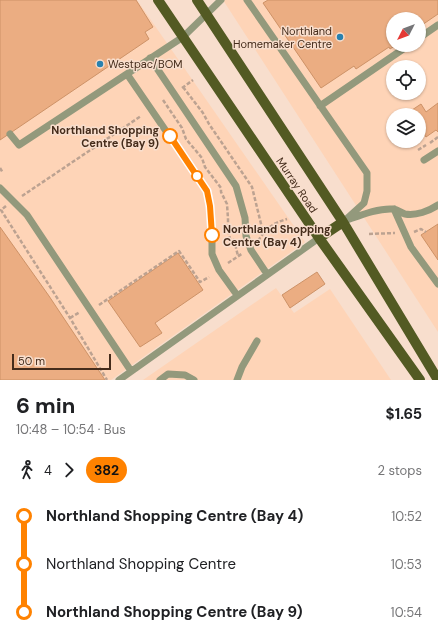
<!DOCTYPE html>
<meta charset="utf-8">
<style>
body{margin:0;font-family:"DM Sans",sans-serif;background:#f6f6f6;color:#202124;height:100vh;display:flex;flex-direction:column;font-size:15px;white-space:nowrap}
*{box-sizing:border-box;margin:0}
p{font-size:13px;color:#757577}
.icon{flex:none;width:22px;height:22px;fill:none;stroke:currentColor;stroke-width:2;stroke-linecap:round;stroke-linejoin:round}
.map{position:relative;height:380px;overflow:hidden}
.details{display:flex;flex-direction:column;background:#fff;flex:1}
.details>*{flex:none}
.badge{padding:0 8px;border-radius:13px;font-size:14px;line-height:26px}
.needle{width:26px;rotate:228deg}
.buttons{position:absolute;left:386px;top:12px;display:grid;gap:8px}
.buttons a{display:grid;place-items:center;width:40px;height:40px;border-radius:50%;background:#fff;box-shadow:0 1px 3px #0004;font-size:20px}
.scale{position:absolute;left:12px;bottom:10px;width:99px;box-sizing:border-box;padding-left:4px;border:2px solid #452c1b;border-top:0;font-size:11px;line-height:14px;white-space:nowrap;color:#452c1b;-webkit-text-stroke:3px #f8decd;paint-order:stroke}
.map>.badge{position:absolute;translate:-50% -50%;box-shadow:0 0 0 2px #fff}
.legs{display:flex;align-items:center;gap:6px;height:44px;padding:0 16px;font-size:13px}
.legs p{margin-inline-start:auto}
.headline{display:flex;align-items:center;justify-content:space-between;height:68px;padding:0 16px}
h1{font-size:22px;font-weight:700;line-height:30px}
ul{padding:0 16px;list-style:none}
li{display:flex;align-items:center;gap:14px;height:48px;font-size:15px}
li i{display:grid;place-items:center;width:6px;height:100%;margin:0 5px;background:currentColor}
li i::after{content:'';width:10px;height:10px;margin:-5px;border:3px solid;border-radius:50%;background:#fff}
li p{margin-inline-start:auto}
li:first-child i{background:linear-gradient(#0000 50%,currentColor 0)}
li:last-child i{background:linear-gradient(currentColor 50%,#0000 0)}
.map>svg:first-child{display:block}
</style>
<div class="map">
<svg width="438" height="380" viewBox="0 0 438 380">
<rect width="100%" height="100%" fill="#f8decd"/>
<path fill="#fed4b7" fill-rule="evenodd" d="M0,0H137L305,242L111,380H0Z
M223,0H438V332ZM393,19H419V45H393ZM393,67H419V93H393ZM393,115H419V141H393Z
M276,288L294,313L330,289L391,380H143Z"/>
<path fill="#ebad82" stroke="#cd9267" d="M0,0H136L153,27L145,32L149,39L0,140Z
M268,0H438V14L422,25L423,27L419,29V19H393V45H396L390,49L389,47L356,69L354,66L321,88L263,3Z
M438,103V132L436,130L426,137L419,127V115H411L409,112L421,104L426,112Z
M438,224V260L421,235Z
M0,227L49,296L105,380H0Z
M178,253L203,290L155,323L162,333L140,347L108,301Z
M317,272L325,284L290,308L282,295Z"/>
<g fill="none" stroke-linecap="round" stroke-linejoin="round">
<path stroke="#bca291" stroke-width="2.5" stroke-dasharray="4 2" stroke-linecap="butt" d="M183,87L203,113L209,124L252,187L263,232
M182,88L193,80
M163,100L182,128L186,139L202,158L205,167L221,188V192L227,204L228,219V229L230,239L234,240L238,256
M430,143L438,137
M418,150L426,145
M0,168L3,173
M22,196L141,116
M6,206L1,210L70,318L107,380
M414,232L421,229L426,232
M369,234L395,233
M258,241C266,228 273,223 287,219
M228,263L243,253
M99,305L179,251L200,282L209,277
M70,318L80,312"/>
<path stroke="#93997c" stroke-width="7" d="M247,0L367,173V191L364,203L343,222
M419,38L438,25
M150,58L236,186L245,218L246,236L251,250L267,274
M127,74L207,191L210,206L212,235V254L219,270L237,295
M320,106L409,45
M10,134L19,145L183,37L221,0
M424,160L438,151
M0,188L27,215L131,371
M394,209L411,247L438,284
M347,220C361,215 378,208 393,209C397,209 401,213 405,214C416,216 429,211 438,205
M119,380L319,238
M160,380L168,374L185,375L194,380
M237,380L242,367L257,341"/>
<path stroke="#535a23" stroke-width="10" d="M158,0L319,238L420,380
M197,0L343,222L438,380
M319,238L343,222"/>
</g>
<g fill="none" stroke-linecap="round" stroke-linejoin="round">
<defs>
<path id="line-1" d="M170,136L207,191L210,206L212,235"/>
</defs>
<use href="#line-1" stroke="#fff" stroke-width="9"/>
<use href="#line-1" stroke="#ff8200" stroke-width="6"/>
</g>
<g fill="#2881af" stroke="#f8decd" stroke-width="1.5">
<circle cx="340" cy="37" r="4"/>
<circle cx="100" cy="64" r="4"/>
</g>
<g fill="#fff" stroke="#ff8200" stroke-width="2">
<circle cx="170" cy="136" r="7"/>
<circle cx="197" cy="176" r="5"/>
<circle cx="212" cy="235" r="7"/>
</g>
<g text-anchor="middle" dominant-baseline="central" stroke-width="3" stroke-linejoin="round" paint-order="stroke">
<g font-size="11" fill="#452c1b" stroke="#f8decd" text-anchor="end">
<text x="332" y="31">Northland<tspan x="332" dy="13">Homemaker Centre</tspan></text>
<text x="108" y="64" text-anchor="start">Westpac/BOM</text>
</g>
<g font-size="11" font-weight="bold" fill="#452c1b" stroke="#f8decd" text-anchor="end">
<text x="159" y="130">Northland Shopping<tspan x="159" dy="13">Centre (Bay 9)</tspan></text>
<text x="223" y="229" text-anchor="start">Northland Shopping<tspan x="223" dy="13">Centre (Bay 4)</tspan></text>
</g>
<g font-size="11" fill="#452c1b" stroke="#f8decd">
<text transform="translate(297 185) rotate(56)">Murray Road</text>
</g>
</g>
</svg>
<div class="buttons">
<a><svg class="needle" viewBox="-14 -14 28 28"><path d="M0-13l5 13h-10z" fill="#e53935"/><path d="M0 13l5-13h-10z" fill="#757577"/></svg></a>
<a><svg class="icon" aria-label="locate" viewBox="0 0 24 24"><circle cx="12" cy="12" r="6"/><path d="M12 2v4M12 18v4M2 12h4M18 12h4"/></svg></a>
<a><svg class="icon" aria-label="layers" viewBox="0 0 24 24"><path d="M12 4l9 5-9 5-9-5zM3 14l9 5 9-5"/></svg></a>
</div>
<div class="scale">50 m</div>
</div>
<section class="details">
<div class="headline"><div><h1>6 min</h1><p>10:48 – 10:54 · Bus</p></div><b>$1.65</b></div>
<div class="legs"><svg class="icon" aria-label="walk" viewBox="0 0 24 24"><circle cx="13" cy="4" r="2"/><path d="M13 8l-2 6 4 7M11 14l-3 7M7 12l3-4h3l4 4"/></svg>4<svg class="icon" aria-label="forward" viewBox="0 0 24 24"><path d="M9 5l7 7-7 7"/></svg><b class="badge" style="background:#ff8200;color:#111">382</b><p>2 stops</p></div>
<ul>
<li><i style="color:#ff8200"></i><b>Northland Shopping Centre (Bay 4)</b><p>10:52</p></li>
<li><i style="color:#ff8200"></i><span>Northland Shopping Centre</span><p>10:53</p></li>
<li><i style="color:#ff8200"></i><b>Northland Shopping Centre (Bay 9)</b><p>10:54</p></li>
</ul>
</section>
